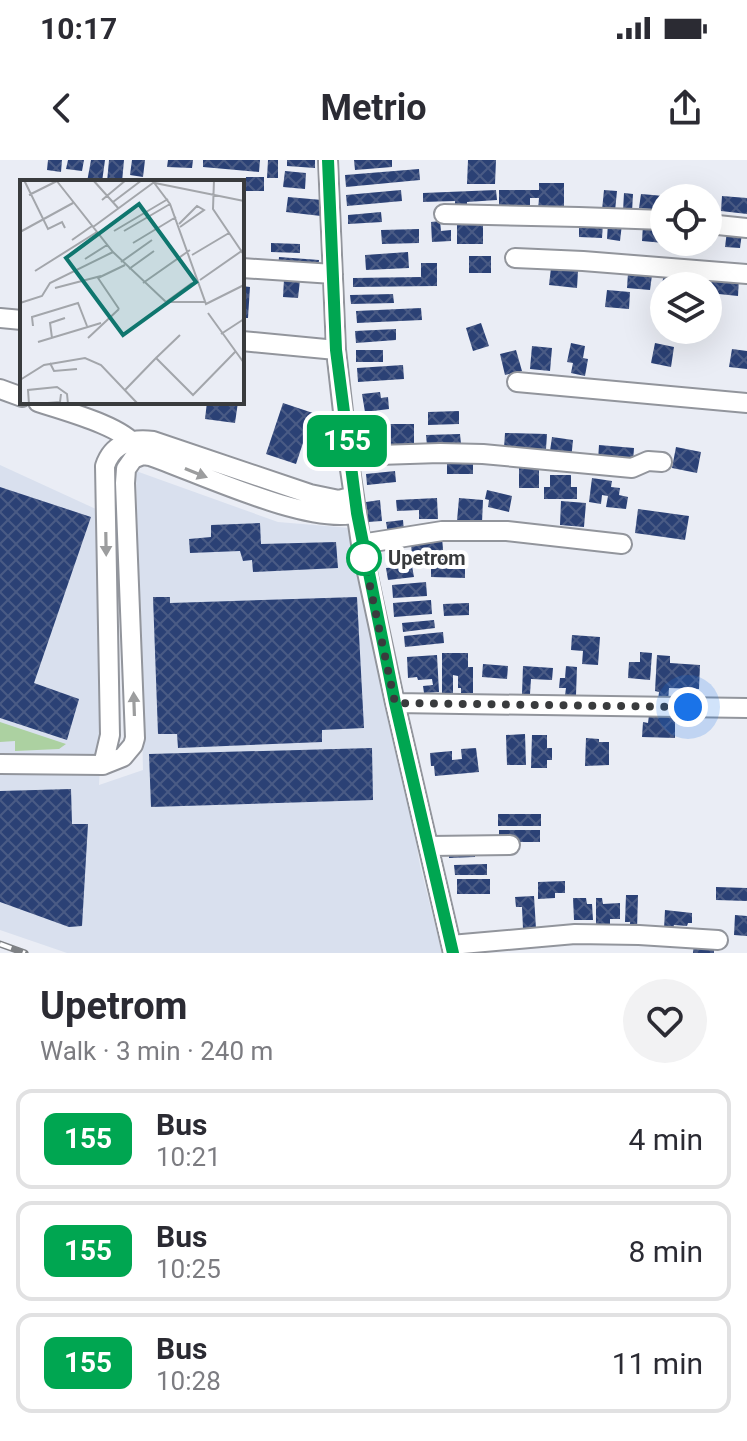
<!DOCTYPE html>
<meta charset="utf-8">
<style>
body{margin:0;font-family:Roboto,sans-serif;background:#f2f2f3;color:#2b2b33;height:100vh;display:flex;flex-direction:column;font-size:30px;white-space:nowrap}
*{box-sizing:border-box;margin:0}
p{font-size:26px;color:#7c7c81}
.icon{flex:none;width:44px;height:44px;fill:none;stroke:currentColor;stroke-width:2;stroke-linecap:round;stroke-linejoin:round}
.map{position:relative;height:793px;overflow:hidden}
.drawer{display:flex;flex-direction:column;background:#fff;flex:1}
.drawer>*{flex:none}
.badge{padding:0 16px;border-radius:12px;font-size:28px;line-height:52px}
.tools{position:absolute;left:650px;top:24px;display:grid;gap:16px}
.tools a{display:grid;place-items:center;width:72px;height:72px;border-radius:50%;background:#fff;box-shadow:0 8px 32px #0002;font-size:40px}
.you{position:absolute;width:40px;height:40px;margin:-20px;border:6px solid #fff;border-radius:50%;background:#1a73e8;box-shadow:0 0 0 12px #1a73e833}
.map>.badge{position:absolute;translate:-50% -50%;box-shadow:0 0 0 4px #fff}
.round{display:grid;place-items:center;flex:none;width:84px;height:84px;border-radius:42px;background:#f2f2f3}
.headline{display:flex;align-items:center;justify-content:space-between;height:136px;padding:0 40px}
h1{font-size:38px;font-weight:700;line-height:60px}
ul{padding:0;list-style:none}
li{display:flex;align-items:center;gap:24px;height:100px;margin:0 16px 12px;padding:0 24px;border:4px solid #e1e1e2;border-radius:16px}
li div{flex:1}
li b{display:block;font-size:30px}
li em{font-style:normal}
li .badge{min-width:88px;font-weight:700;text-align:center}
.status{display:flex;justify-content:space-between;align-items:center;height:56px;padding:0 40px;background:#fff;direction:ltr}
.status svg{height:22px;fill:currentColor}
header{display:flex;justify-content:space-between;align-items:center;height:104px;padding:0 40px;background:#fff;font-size:36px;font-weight:700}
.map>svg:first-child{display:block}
</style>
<div class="status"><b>10:17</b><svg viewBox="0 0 49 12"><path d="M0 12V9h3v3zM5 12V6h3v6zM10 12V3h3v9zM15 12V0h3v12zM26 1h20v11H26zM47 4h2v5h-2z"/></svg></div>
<header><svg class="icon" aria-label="back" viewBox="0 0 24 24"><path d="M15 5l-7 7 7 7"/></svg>Metrio<svg class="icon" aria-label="share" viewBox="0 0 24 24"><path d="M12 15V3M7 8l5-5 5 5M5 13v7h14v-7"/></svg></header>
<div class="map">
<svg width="747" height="793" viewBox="0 0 747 793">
<defs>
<pattern id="building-cross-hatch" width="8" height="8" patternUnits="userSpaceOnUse" patternTransform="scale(2)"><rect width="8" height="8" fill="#2b4175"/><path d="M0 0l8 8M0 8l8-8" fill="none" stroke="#4a5b85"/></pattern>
</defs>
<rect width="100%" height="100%" fill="#eaedf5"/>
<path fill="#d9e0ee" d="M0,305L98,350L101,588L99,625L143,610L136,311L278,362L350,368L400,589L420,705L442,793H67L0,770Z"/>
<path fill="#acd1a1" d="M0,562L66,584L59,589L15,591V581L0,582Z"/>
<path fill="url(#building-cross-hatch)" d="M48,0H62L61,12L47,10Z
M68,0H84L82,11L66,9Z
M91,0H105L102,22H87Z
M109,0H124L122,22H107Z
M132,0H145L143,17L130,15Z
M168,0H193L192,8L167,7Z
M203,0H260L259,12L203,7Z
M268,0H278V18H267Z
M287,0H315V8L287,6Z
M354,0H392V7L355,10Z
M468,0H496L495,24H467Z
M419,9L420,20L346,27L345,15Z
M285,11L306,13L305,29L283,27Z
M246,17H264V31H245Z
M539,23H564V46H554V51L538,50L539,38H530V49L499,48V30H539Z
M401,30L402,41L347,46L346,35Z
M496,30L497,40L467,42V45L455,46V41L423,42V33Z
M604,30L617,31L615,51L602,50Z
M624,33L633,34L632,52L623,51Z
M641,34L664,36V50L639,48Z
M722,36L747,38V54L721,51Z
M288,37L322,40L321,56L286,52Z
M381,52L382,62L348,64V55Z
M457,59L483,62V84H457Z
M440,61L441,71L451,70V81L432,82L431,62Z
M579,62L603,63L602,78L579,77Z
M608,63L622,64L620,81L607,79Z
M643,65L664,66V83L642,81Z
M419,69V83L382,84L381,70Z
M727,71L742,73L740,88L725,87Z
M271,83L300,84V93L271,92Z
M408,92L409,108L366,110L365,95Z
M469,96H491V113H469Z
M279,97L319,100L318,110L278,108Z
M421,103H437V126L353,127V118L421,117Z
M551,108L578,111L577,128L549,125Z
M628,113L652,115L650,130L627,128Z
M664,113L680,116L679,126H664V149L658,148Z
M711,115L739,118L738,136L709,133Z
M284,119L300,120L298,138L283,137Z
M242,126L250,127L248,158H242Z
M607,130L630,132L629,149L605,147Z
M393,134L394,143L351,144L350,135Z
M421,148L422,160L357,163L356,151Z
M481,163L489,186L473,191L466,168Z
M396,169V180L356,183L355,171Z
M571,183L585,186L583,198L588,199L585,216L571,213L573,203L567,202Z
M655,183L674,187L671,207L651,203Z
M532,186L552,188L550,211L530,209Z
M732,189L747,191V209L729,207Z
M356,190H383V202H356Z
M516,190L522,211L505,215L500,194Z
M403,205L404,219L358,222L357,208Z
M380,232L381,238L388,237L389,249L365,252L362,234Z
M207,242H238L235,263L205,259Z
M283,243L313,253L296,304L266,294Z
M459,251V264L428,265V252Z
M379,264H414V286L371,290V278H379Z
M505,273L547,274L546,289L504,288Z
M460,274L461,284L427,286L426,275Z
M552,277L573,280L571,300L549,298Z
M599,285L634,288L633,303L598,300Z
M676,287L701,292L697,313L672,308Z
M473,298V314H447V299Z
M519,306H539V328H519Z
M395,311L396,322L367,325L366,314Z
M550,315H571V327H577V339H544V327H550Z
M592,318L612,321L611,327L620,328L619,335L628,337L626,349L606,347L608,336L602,335L601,344L589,342Z
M0,327L91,357L34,523L79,539L67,580L0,558Z
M487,330L512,336L509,352L488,347L489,340L485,339Z
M437,338L438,359H419V350L397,351L396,340Z
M459,338L483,340L482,363L457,361Z
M380,340L382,361L368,362L366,342Z
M561,341L586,343L584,367L560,365Z
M638,349L689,356L685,380L635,373Z
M403,360L404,371L388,374L386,362Z
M260,363L261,384L336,382L338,408L253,412L252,400L243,401L240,391L190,393L189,379L211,377V365Z
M442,378L444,400L412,402L411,380Z
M431,405H465V418L431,417Z
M412,406L414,417L388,420L386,408Z
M426,422L427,436L393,438L392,425Z
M153,437H170V443L357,437L364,568L322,570V582L178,588L177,574H158Z
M431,440L432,454L394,457L393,443Z
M469,443V455L444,456L443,444Z
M434,460L435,468L403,472L402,463Z
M443,472L444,483L405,487L404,476Z
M572,475L600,477L598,505L582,504L583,491L571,490Z
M640,492L652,493L650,520L628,518L629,502H640Z
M442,493H468V507H473V533H461V528H458V516L453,515V535L442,534Z
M437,495L439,532L424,533L423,526L433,525L432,519L418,520L417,517L408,518L407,497Z
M657,495L670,496V503L700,505L699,529L669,528L668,542H658L659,532L655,531Z
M483,504L508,506L507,519L482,517Z
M523,506L553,508L552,520L531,519L530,534H522Z
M566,506L577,507L576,535H565L566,528H559L560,518H565Z
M649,555L675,556V578L642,577L643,562L648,563Z
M525,574L526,605H507L506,575Z
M532,575H547V588H552V600H547V608H531Z
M586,578L599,579V582H609V605L585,606Z
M372,588L373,640L151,647L149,594Z
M476,588L479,612L435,616L434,606H431L430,593L452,591V600L462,599L461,589Z
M71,629L72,664H88L82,766L69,767L0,742V631Z
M498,654H541V666H498Z
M499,670H540V682H499Z
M449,687H475V697L449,698Z
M487,704V715H455L454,705Z
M457,719H490V734H457Z
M565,721V733H555V738L538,739V722Z
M716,727L747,728V741L716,740Z
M626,735H638L637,770H630V762H625Z
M534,736L536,769H523L522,747H516L515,737Z
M573,738H586L587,744H592L593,760H574Z
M596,738H602L603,744L620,743V759H610V767H596Z
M665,750L692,753V763H688L687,766L674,765L673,770L664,769Z
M735,755L747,756V776L734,775Z
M694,782L714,784V793H693Z"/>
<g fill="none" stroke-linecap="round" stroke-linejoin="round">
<defs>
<path id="minor" d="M328,0L336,190L348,296L361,384L395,543L453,793
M444,54L579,57L664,60
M708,64L747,68
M515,98L583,101L747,114
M242,108L333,114
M0,158L22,160
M242,181L336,190
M517,222L747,243
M0,229L22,237
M38,242C64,251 120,265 136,286
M348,296L440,293L483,294L632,308L648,301L662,302
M361,384L442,371H507L622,384
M395,543L747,548
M0,604L103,605L123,597L133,585L135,578L125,323L126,309L133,299L143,295L150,296C199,313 310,366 357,353
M103,605L110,575L105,306C112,284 131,278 153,281L310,334L339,340L354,336
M430,686L510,685
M451,785L575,774L639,775L718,780"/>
</defs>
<use href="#minor" stroke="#92959c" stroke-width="22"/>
<use href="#minor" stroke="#fff" stroke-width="18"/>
<defs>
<path id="rail" d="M0,784L25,793"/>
</defs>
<use href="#rail" stroke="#7e8185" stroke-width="7"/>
<use href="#rail" stroke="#fff" stroke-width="4" stroke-dasharray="12" stroke-linecap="butt"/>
</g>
<defs><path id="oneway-solid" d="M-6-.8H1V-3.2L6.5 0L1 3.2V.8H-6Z" transform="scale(2)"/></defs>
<g fill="#9c9d9e">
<use href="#oneway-solid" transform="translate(196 313) rotate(22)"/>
<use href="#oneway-solid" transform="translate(106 384) rotate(89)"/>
<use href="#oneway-solid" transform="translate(134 544) rotate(-92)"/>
</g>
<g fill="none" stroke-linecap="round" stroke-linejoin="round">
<defs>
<path id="line" d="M328,0L336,190L357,353L395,543L453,793"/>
</defs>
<use href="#line" stroke="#fff" stroke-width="18"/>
<use href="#line" stroke="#00a651" stroke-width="12"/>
<path stroke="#393b3d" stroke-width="8" stroke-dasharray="0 14.4" d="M364,398L395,543L688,547"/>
</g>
<circle fill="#fff" stroke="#00a651" stroke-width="4" cx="364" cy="398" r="16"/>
<g text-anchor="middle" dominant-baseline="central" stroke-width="8" stroke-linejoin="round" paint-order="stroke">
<g font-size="20" font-weight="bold" fill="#393b3d" stroke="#fff" text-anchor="start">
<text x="388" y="398">Upetrom</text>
</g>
</g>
<g transform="translate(20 20)">
<rect width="224" height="224" fill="#eaedf5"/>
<path fill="none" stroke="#a3a6ab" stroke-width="2" d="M4,0L28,49L42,42L45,48M36,0L93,72L146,122H185M73,0L99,29M132,0L150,24L186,124L224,105M194,0L193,29L224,75M135,3L224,21M9,15L37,1M82,20L106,0M93,22L122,0M159,44L177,26L184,30L160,47M73,47L137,0M94,51L148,19M104,51L150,24M0,52L53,23M52,60L72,46M113,63L156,37M172,75L209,53M65,79L87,65M101,82L132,60M109,89L134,71M15,91L77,52M180,100L223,70M123,103L170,70M35,108L81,96M146,122L172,103M0,123L22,116L30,103L93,72M99,129L78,98L105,85M188,133L224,183M13,146L12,137L58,123L67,146M201,154L224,139M32,158L30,143L45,138M68,158L99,129M18,162L81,143M136,178L160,155M30,183L34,191L57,189M0,200L24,185L65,178L81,185L118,224M105,210L136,178L173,215L215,172M9,224L8,210L37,207L47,214L48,224M15,224L40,222L41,214"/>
<path fill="#0f766e" fill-opacity="0.15" stroke="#0f766e" stroke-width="4" d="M119,24L176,102L103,155L46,78Z"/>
<rect width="224" height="224" fill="none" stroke="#393b3d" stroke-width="4"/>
</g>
</svg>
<div class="tools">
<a><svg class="icon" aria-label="locate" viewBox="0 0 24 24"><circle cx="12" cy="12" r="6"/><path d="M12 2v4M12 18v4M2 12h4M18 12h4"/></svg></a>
<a><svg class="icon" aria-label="layers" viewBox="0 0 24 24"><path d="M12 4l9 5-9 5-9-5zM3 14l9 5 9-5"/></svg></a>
</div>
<div class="you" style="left:688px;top:547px"></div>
<b class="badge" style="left:347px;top:281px;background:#00a651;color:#fff">155</b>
</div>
<section class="drawer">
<div class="headline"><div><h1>Upetrom</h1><p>Walk · 3 min · 240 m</p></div><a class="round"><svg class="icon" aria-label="heart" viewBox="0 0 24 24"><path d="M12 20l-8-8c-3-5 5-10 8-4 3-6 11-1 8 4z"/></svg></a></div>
<ul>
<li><span class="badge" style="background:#00a651;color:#fff">155</span><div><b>Bus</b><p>10:21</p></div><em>4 min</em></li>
<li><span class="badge" style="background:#00a651;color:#fff">155</span><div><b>Bus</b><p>10:25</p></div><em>8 min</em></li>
<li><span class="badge" style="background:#00a651;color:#fff">155</span><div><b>Bus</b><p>10:28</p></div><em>11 min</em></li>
</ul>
</section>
